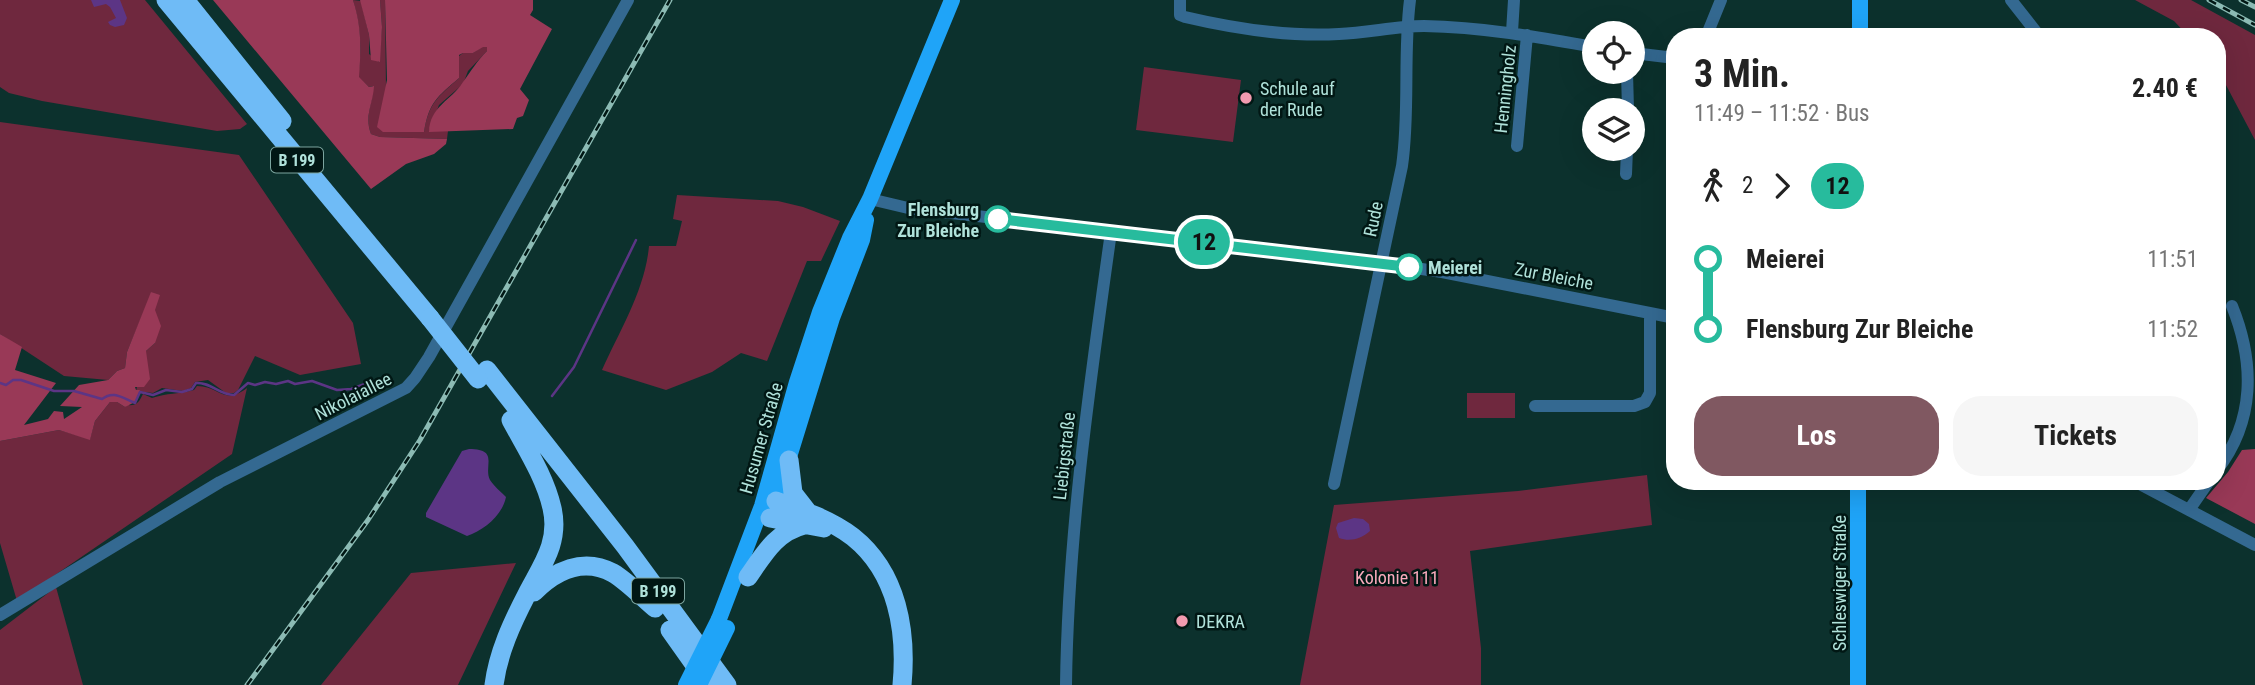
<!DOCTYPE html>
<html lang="de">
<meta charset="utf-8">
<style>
body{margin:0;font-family:"Roboto Condensed",sans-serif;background:#f6f6f6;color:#222;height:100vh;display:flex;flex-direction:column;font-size:26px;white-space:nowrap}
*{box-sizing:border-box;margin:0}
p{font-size:23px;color:#767676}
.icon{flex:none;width:38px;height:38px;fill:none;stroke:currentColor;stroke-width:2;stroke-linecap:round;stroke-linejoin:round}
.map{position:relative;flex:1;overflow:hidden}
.panel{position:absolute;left:1666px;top:28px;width:560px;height:462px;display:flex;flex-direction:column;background:#fff;border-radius:28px;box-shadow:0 7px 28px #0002}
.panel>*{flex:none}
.badge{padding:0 14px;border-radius:23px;font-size:24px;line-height:46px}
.controls{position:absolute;left:1582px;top:21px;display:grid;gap:14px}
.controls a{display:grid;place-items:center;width:63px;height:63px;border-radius:50%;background:#fff;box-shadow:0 7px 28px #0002;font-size:35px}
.map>.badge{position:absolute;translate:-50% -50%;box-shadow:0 0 0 4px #fff}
.legs{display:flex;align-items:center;gap:10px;height:77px;padding:0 28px;font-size:23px}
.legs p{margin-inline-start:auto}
.headline{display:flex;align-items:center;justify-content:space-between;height:119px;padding:0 28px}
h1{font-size:38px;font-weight:700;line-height:52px}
.action{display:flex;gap:14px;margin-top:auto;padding:14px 28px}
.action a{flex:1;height:80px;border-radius:28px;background:#805861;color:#fff;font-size:28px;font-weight:700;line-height:80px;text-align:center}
.action a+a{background:#f6f6f6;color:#222}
ul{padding:0 28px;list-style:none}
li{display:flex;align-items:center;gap:24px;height:70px;font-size:26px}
li i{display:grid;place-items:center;width:10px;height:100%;margin:0 9px;background:currentColor}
li i::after{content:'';width:18px;height:18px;margin:-9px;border:5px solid;border-radius:50%;background:#fff}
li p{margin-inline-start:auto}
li:first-child i{background:linear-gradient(#0000 50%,currentColor 0)}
li:last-child i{background:linear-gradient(currentColor 50%,#0000 0)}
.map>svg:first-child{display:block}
</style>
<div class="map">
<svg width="2255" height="685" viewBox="0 0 2255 685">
<rect width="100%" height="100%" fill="#0c312d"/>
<path fill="#6f283e" d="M0,0H145L247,124L240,129L217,131L42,101L9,93L0,87Z
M353,0L361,1L369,35V54L379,62L382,27L380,0H385L386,89L424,132C429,102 438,97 459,78V56L463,53H473L483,46L487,47V51L468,71L463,84L439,105L429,131H448L447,139L380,137L371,134C364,115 373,105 373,86L369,87L358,77C362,50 361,27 353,0Z
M2135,0H2191L2255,35V140L2217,68V37H2189L2174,21Z
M1144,67L1241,80L1233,142L1136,130Z
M0,122L239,155L353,323L361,364L300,375L255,356L238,390L234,393H226L208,380L195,382L191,388L183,391L162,388L153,393L136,391L146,351L155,343V310L152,292L127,352L125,368L117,371L108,380L64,376L0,334Z
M677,195L778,201L803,207L840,221L821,261H807L767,361L741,353L712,372L666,390L602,370C620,330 645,290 649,246H676L682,221L673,219Z
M197,386C220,386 223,406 247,388L232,454L17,601L0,543V441L59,430L90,439L95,421L110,402H117L125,407L127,405C137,406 139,402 143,394L152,398C166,393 180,394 194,390Z
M1467,393H1515V418H1467Z
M1647,475L1652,525L1470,551L1481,648V685H1300L1334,505L1518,491Z
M516,563L458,685H321L411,573Z
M56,587L83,685H0V630Z"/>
<path fill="#993957" d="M213,0H353C362,27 361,50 359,77L369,87L374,86C373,105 364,115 371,134L380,137L447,139L446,144L434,154L406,164L371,189Z
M360,0H380L382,27L380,62L371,60L369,35Z
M385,0H533V10L530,15L552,29L520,89L529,100L523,116L517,118L513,129L429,132C430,106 451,101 463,82C471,71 477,61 487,51V47H483L473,53H463L459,55V78C437,97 429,102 424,132H383L377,127L387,80Z
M151,292L160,295L155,310L161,326L155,343L146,351L150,379L144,387H135L136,390H140L135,402L125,407L117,402H110L95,421L90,440L59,430L0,441V334L22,347L15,370L56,383L24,425L48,419L54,411L63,412L64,419L82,407L60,406L79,385L108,380L117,371L125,368L127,352Z
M2255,449V524L2206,498L2228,472L2242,450Z"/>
<path fill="#5c3585" d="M91,0H120L127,18L124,25L115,27L110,25L108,22L116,18L110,7L106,4L94,7Z
M469,449C500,449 483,466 490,480C494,486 501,492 506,497C502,516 484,530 467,536L426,517V513L462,451Z
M1354,518L1363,519L1369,524L1370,531C1361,539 1350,542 1339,538L1336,528L1338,523Z"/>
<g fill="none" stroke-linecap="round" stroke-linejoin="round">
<path stroke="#5c3585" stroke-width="2.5" d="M0,383L6,385L13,380H21L54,391H74L102,399C114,390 122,398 135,403L140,392L153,395L166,390L182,392L192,389L196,383C211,382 219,395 234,395L248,383L255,385L265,382L276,384L288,381L295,384L312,381L337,390L351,389L373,381
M552,396L574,367L636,240"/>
<path stroke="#346991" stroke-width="12" d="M1180,0V15L1185,17C1236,29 1287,37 1339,34C1368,33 1396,26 1424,26C1482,27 1538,37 1594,47
M2011,0L2040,37
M1512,32L1514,0
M1706,37L1721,0
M1633,53L1675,58
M1627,72L1628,110
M1517,146L1527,35
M1626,174L1627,149
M870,199L908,208L1381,263L1442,272L1675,318
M1535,406H1634L1645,402L1650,393V313
M2217,470C2255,421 2255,363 2232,306
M2134,481L2255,545
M1334,484L1402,166C1410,111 1403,55 1410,0
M2189,510L2209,481
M0,615L220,482L406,388L415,378L429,357L628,0
M1066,685C1068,533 1090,382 1111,232"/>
<path stroke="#1fa4f8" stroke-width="16" d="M1860,37V0
M772,512L832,318L862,240L866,220
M719,619L762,506L797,382L820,312L850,238L870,199L952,0
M1858,685V481"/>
<path stroke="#6fbbf6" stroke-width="19" d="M166,0L430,318
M185,0L282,121
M487,370L625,546L727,685
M789,460L793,493L807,511
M776,501C802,510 831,520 853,537C898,573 907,632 902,685
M770,518L824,528
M748,577C764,554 776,532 804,525
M534,592C555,571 583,557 613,573C628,582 642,597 655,608
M670,630L709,685
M494,685C498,653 512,623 527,594C542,565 560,542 552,508C545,477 526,448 511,420"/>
<defs>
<path id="rail" d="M2209,0L2255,25
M2241,0L2255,7
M247,685L368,520L420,440L670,0"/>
</defs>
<use href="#rail" stroke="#8cbbb4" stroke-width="5"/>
<use href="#rail" stroke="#011714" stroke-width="2.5" stroke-dasharray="8" stroke-linecap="butt"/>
<path stroke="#1fa4f8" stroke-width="16" d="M686,685L719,619
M699,685L727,628"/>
<path stroke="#6fbbf6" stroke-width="19" d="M430,318L478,379"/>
</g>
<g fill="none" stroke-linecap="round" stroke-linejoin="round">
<defs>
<path id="line-1" d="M998,219L1409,267"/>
</defs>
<use href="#line-1" stroke="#fff" stroke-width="16"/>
<use href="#line-1" stroke="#27bb9d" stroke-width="10"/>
</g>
<g fill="#f29aaf" stroke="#011714" stroke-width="2.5">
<circle cx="1246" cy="98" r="7"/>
<circle cx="1182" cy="621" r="7"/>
</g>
<g fill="#fff" stroke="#27bb9d" stroke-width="3.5">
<circle cx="998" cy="219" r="12"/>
<circle cx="1409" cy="267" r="12"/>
</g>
<g text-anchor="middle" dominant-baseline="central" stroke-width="5" stroke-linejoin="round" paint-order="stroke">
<g fill="#011714" stroke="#7ca59f" stroke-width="2">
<rect x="271" y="147.5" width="52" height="25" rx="5"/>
<rect x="632" y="578.5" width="52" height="25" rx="5"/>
</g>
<g font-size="16" font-weight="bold" fill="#b0e2da">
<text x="297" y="160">B 199</text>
<text x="658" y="591">B 199</text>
</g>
<g font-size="18" fill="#b0e2da" stroke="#011714" text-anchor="start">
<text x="1260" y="88">Schule auf<tspan x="1260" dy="21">der Rude</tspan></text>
<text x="1196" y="621">DEKRA</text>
</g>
<g font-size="18" fill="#b0e2da" stroke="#011714">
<text transform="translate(1505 89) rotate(-84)">Henningholz</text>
<text transform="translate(1373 219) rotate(-78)">Rude</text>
<text transform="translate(1554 276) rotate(11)">Zur Bleiche</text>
<text transform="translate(353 396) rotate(-27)">Nikolaiallee</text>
<text transform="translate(761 438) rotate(-74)">Husumer Straße</text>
<text transform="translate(1064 456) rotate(-84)">Liebigstraße</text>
<text transform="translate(1839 583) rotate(-90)">Schleswiger Straße</text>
</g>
<g font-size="18" font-weight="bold" fill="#b0e2da" stroke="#011714" text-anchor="end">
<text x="979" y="209">Flensburg<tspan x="979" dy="21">Zur Bleiche</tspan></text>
<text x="1428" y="267" text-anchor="start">Meierei</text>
</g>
<g font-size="18" fill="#faabbd" stroke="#011714">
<text x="1397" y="577">Kolonie 111</text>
</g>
</g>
</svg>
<div class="controls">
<a><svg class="icon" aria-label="locate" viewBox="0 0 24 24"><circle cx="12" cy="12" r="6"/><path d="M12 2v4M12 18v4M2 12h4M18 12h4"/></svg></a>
<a><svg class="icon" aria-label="layers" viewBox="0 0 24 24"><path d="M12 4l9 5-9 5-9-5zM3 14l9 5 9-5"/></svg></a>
</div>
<b class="badge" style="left:1204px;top:242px;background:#27bb9d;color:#111">12</b>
<section class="panel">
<div class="headline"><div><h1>3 Min.</h1><p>11:49 – 11:52 · Bus</p></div><b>2.40 €</b></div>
<div class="legs"><svg class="icon" aria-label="walk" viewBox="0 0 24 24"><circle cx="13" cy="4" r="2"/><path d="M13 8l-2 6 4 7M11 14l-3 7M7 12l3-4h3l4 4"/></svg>2<svg class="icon" aria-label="forward" viewBox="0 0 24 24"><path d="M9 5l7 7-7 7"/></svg><b class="badge" style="background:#27bb9d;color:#111">12</b></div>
<ul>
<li><i style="color:#27bb9d"></i><b>Meierei</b><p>11:51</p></li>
<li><i style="color:#27bb9d"></i><b>Flensburg Zur Bleiche</b><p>11:52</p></li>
</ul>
<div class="action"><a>Los</a><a>Tickets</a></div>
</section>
</div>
